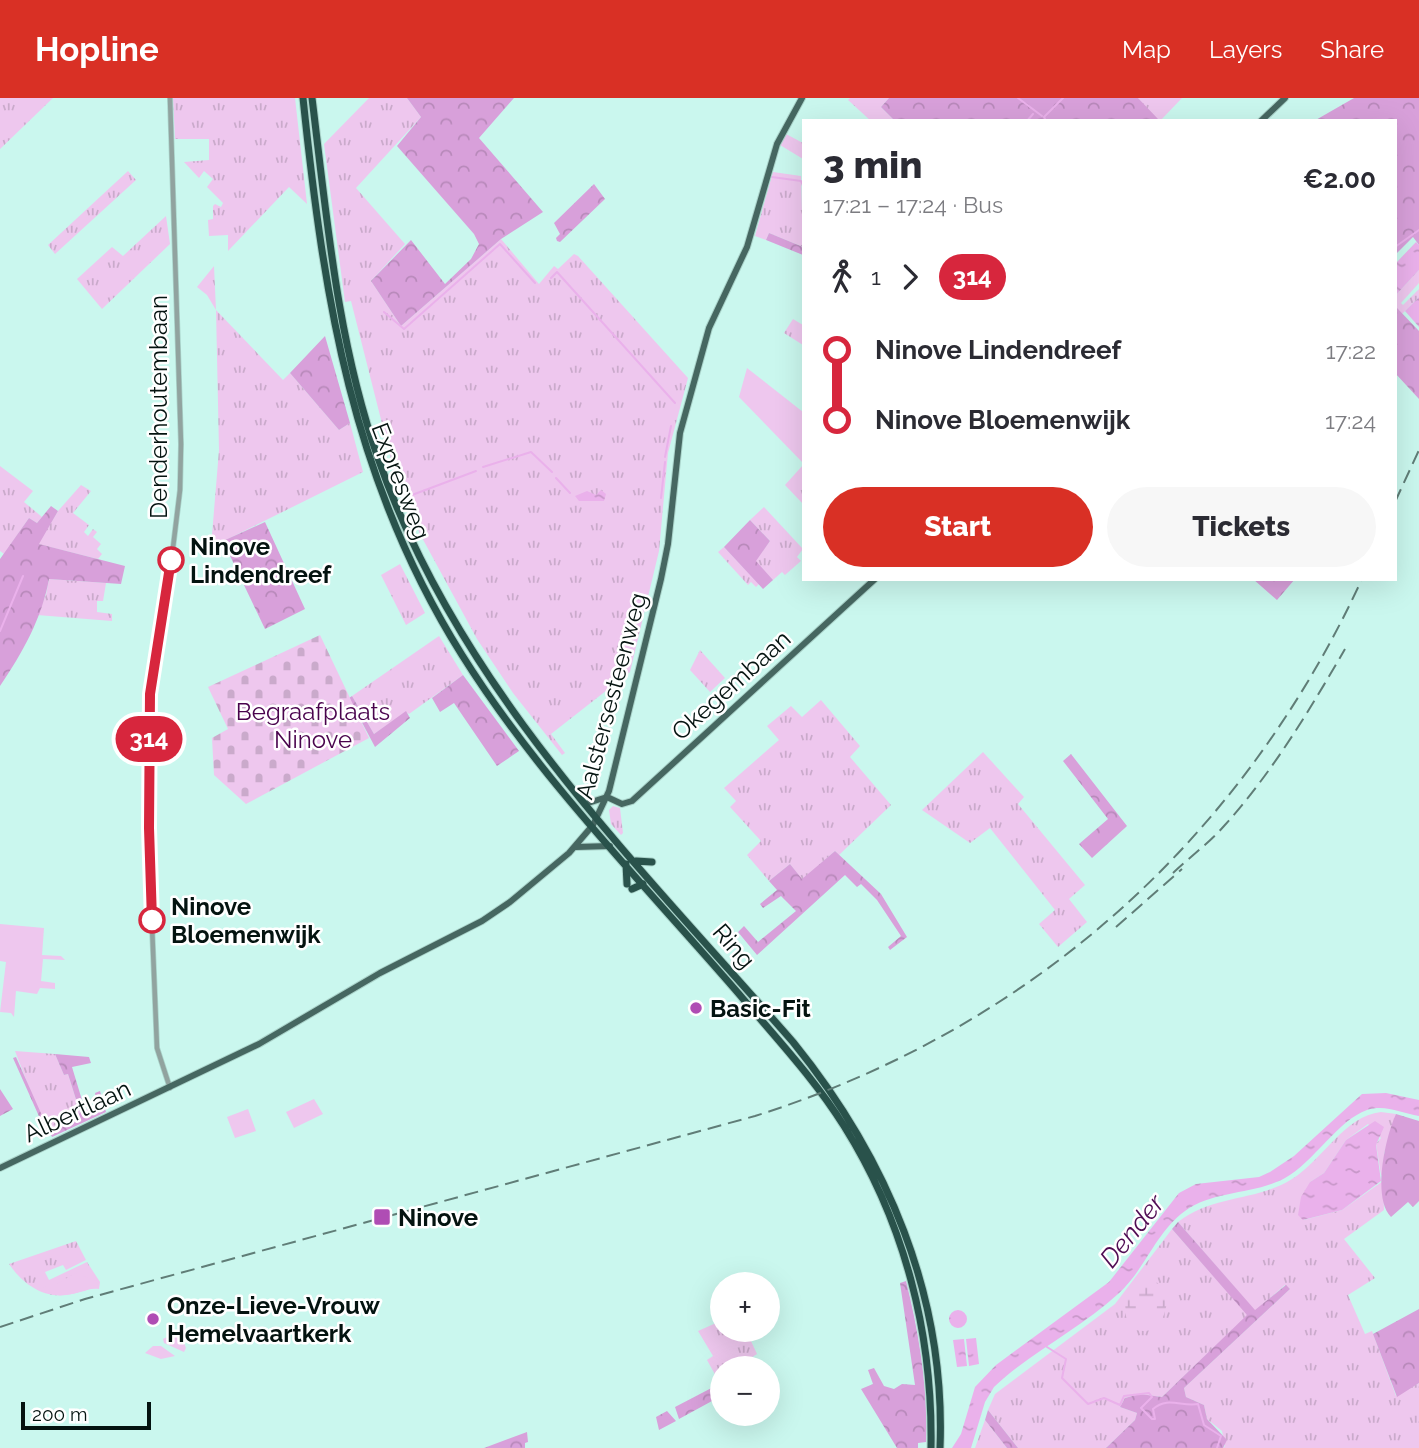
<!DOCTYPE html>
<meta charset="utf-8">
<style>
body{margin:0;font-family:Raleway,sans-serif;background:#f7f7f7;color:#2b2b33;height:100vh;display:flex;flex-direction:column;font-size:26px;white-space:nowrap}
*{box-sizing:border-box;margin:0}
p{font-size:23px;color:#7c7c81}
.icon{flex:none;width:38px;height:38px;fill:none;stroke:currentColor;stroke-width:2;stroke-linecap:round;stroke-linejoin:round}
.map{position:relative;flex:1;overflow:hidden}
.sheet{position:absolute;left:802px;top:21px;width:595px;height:462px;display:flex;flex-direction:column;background:#fff;border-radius:0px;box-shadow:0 7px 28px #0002}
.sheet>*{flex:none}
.badge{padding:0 14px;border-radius:23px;font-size:24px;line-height:46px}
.buttons{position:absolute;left:710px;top:1174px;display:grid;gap:14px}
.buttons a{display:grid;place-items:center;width:70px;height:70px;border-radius:50%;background:#fff;box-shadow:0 7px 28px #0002;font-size:35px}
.scale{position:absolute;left:21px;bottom:18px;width:130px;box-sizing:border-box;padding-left:7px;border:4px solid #041310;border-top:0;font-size:19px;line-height:24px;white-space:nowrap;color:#041310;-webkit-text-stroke:5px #fff;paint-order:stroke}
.map>.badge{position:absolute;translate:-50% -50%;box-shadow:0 0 0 4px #fff}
.legs{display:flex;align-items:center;gap:10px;height:77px;padding:0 21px;font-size:23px}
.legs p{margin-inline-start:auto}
.summary{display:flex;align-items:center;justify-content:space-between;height:119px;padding:0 21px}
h1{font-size:38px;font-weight:800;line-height:52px}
.button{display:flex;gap:14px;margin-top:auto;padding:14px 21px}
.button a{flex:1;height:80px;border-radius:42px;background:#d93025;color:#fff;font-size:28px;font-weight:800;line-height:80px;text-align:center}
.button a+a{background:#f7f7f7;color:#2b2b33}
ul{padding:0 21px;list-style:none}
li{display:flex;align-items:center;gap:24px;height:70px;font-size:26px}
li i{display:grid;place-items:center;width:10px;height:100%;margin:0 9px;background:currentColor}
li i::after{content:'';width:18px;height:18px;margin:-9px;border:5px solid;border-radius:50%;background:#fff}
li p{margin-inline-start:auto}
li:first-child i{background:linear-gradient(#0000 50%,currentColor 0)}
li:last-child i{background:linear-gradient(currentColor 50%,#0000 0)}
header{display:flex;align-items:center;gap:42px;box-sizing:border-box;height:98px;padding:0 35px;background:#d93025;color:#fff}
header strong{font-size:33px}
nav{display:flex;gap:38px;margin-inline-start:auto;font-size:24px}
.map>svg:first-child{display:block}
</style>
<header>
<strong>Hopline</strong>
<nav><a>Map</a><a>Layers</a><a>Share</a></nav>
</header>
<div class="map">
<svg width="1419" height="1350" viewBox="0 0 1419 1350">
<defs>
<pattern id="grass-tufts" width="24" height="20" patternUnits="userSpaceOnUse" patternTransform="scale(1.75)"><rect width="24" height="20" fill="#eec7ee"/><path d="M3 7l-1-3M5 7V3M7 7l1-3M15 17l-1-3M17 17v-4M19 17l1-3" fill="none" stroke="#caaacb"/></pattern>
<pattern id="forest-crowns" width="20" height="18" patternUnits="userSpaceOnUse" patternTransform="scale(1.75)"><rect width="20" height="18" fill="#d8a0da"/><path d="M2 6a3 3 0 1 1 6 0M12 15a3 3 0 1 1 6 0" fill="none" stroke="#b889ba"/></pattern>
<pattern id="wetland-marsh" width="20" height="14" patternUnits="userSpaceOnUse" patternTransform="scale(1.75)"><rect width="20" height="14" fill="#eec7ee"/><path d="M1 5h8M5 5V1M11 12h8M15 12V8" fill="none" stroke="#caaacb"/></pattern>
<pattern id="cemetery-stones" width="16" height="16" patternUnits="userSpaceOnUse" patternTransform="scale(1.75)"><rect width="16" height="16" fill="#eec7ee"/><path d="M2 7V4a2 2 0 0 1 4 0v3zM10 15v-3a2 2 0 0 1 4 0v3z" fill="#caaacb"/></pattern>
<pattern id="water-ripples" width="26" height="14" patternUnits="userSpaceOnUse" patternTransform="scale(1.75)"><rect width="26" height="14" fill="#eab1eb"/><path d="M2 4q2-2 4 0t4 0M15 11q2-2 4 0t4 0" fill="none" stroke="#c797c8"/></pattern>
</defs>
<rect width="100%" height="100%" fill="#caf7ee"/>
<path fill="url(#grass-tufts)" d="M0,0H53L0,51Z
M173,0H295L307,106L289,89L228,153V137L209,138L208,122L213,121V108L215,106L221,109L223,105L207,89L213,81L204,73L199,80L184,64L209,62V41H175Z
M369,0H407L421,19L356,90L405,146L371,183L401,228L501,141L539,186L554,168L558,171L574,156L578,158L688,280L668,355L659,453L630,574L551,636L565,655L562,657L513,595L477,541L420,436L393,369L351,203L345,204L324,46Z
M850,0H889L881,9L895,23H871L848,2Z
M1138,0H1182L1160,23H1157Z
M786,36L803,45V61L780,47Z
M128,73L136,82L55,156L48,147Z
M773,74L801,78L803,149L769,135L766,142L755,138Z
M166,118L170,146L102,211L77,181L112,149L123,158Z
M214,168L216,212L283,282L290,275L339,332L350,325L363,374L224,443L225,447L209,456L205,453L211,449L219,352L216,212L207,197L197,189Z
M1419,172V185L1401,205L1403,207L1419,191V199L1402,216L1395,211V198Z
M793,221L803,227V247L784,235Z
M803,367V406L785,387Z
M0,368L33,393L24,404L42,419L37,425L29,420L4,456L0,453Z
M81,387L91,393L73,415L89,427L84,434L88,438L93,431L97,434L93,439L101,446L97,451L102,456L98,461L38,446L58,413Z
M764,409L803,451L797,459L801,463L785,477L782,474L773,482L755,463L770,443L750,422Z
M724,449L759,486L756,489L751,484L748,487L718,454Z
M400,466L425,515L406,527L381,477Z
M49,481L106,485L103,503H97V514L112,516V523L37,517L46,497Z
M439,538L463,577L409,616L406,614L374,636L352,598Z
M700,552L725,580L710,594L690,572Z
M821,602L860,648L850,659L891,707L839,757L835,753L802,782L790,766L769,783L747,757L761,743L730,709L736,703L724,690L779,642L767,628L791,608L802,619Z
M983,654L1024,699L1018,706L1085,787L1069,801L1087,824L1058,849L1039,826L1055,812L990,730L970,745L922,712Z
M613,708L620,710L623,735L621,737L611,726L609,712Z
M15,953L55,956L64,977L68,976L80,1014L74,1023L48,1038Z
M1381,1014L1396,1016L1384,1056V1076L1381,1077L1376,1046L1381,1040L1368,1026L1346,1042L1324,1075L1310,1084L1304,1122L1342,1112L1383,1083L1384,1112L1344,1141L1375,1180L1348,1197L1365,1236L1372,1233L1396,1298L1419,1285V1350H1223L1225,1348L1222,1333L1207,1321L1204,1307L1186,1299L1184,1290L1290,1191L1285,1187L1255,1213L1178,1124C1214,1096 1255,1104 1292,1081C1323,1062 1344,1018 1381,1014Z
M1172,1131L1248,1217L1162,1299L1140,1296L1125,1300L1120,1309L1137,1315L1135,1322L1106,1350H1018L988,1312L995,1296L1115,1206Z
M76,1143L86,1162L66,1172L63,1167L45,1174L49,1182L87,1164L100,1184L99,1191C89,1189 77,1196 66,1197C42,1200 22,1185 9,1166Z
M723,1222V1232H746L757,1256L735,1270H723V1277L717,1280L707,1262L713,1258L698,1233Z
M985,1322L1007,1350H975Z"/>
<path fill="url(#forest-crowns)" d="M407,0H514L479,40L543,114L501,141L401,228L371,183L411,142L445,186L471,161L479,146L474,136L397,48L421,19Z
M889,0H1138L1158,21L895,23L881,9Z
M1354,0H1419V147L1413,139L1395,157V23H1314Z
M594,86L605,101L560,144L557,143L556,140L560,136L554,125Z
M769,135L803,149V157L766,142Z
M1397,210L1419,233V301L1395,275Z
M325,238L350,325L339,332L290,275Z
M51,408L58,413L39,446L125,468L121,486L49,481C42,520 22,556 0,588V461L29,420L37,425Z
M750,422L770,443L756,463L773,482L763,491L724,449Z
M265,424L305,511L265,531L223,443Z
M1253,481H1295L1277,502Z
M463,577L519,653L497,668L454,605L440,614L432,600Z
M352,598L374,636L406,613L410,620L375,649L349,600Z
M1071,656L1127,728L1092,760L1079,746L1108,721L1063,663Z
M835,753L881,796L907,839L890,852L888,849L901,838L877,802L861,786L857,789L845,777L757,857L738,834L744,828L758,844L796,813L781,798L763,810L760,806L777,792L769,783L790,766L802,781Z
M55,956L89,959L91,965L72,969L85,1012L98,1008L95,995L100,993L106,1014L52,1039L50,1035L74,1024L80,1014L68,976L64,977Z
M16,959L48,1031L46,1034L13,960Z
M0,991L13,1011L0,1018Z
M1396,1016L1419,1023V1103L1413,1109L1408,1104L1391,1119C1372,1100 1385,1040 1396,1016Z
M1178,1124L1255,1212L1286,1187L1290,1191L1184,1290L1186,1299L1204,1307L1207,1321L1227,1342L1223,1350H1106L1135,1322L1137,1315L1120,1309L1125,1300L1140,1296L1162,1299L1247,1217L1172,1131Z
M906,1183C919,1235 928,1290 926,1344L918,1345V1350H897L861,1291L873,1286L868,1272L874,1270L884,1288L894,1291L902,1286L915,1287L900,1185Z
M1419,1211V1285L1397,1299L1373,1236Z
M723,1284V1297L679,1321L675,1309Z
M988,1312L1018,1350H1007L985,1322Z
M667,1313L676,1323L659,1332L656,1319Z
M527,1334L528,1344L525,1345V1350H484Z"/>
<path fill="url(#wetland-marsh)" d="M1150,1178L1168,1195C1166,1215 1162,1238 1136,1232L1154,1223L1157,1207L1145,1205L1133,1217L1126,1219L1125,1203Z"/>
<path fill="url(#cemetery-stones)" d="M320,537L369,640L246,706L214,677L212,640L228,631L208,589Z"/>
<path fill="#eec7ee" d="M747,270L803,314V365L739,299Z
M0,826L44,830L42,857L61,858L65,862L43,861L41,883L55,885V891L40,890L37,896L16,893L14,919L11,915L0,914L6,864L0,863Z
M314,1001L323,1016L294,1030L286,1014Z
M248,1011L256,1033L235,1040L227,1019Z
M75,1175L97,1183L98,1188C83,1194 56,1203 42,1192L47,1186H57Z
M175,1235H180L186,1250L184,1254L164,1245L163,1241Z
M153,1248H161L175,1258L161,1261L145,1255Z"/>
<path fill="url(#water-ripples)" d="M1416,144L1419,147V172L1395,198V166Z
M1419,199V229L1405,213Z
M601,392L606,396L604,403H579L575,398L587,393L596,397Z
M1386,995L1419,1002V1018C1401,1015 1385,1006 1367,1012C1338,1022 1314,1064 1285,1080C1254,1097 1214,1092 1185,1113C1155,1135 1145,1172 1118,1196C1080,1231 1031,1254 994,1289L985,1304L971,1350H952L961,1336L975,1289L996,1267L1109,1184L1179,1095L1196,1086L1259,1079L1270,1074L1294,1058L1362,996Z
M1375,1023L1384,1029L1376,1047L1381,1083L1342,1112L1303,1122L1298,1117L1301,1099L1310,1084L1324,1075L1346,1042Z
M949 1221a9 9 0 1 1 18 0a9 9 0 1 1-18 0Z
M976,1240L979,1266L969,1268L966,1241Z
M964,1241L967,1268L957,1269L953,1242Z"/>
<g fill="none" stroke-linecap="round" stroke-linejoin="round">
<path stroke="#eab1eb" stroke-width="2" d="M1018,0L1042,18
M1027,23L1033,16
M1046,23L1044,19L1063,0
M772,79L801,83L803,88
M1395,149L1419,132
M551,180L557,174L675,305
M384,214L404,231L500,146L535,185
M665,359L671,328
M483,369L531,354L552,374
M556,380L570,395
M412,397L476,373
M661,400L665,364
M0,533L23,478
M1047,1249L1066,1261L1062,1280L1088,1306L1104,1300L1120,1307L1124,1298L1149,1295L1152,1299L1141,1310L1152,1321H1155L1153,1311C1168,1298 1181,1309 1198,1306L1204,1327L1221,1338L1217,1350"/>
<defs>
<path id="minor" d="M170,0L181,346L180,392L172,458L150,596L149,754L157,950L170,990"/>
<path id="major" d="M1261,23L1285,0
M607,699L622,706L632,703L875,481
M585,706L607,699
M576,749L610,748
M0,1070L259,946L380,875L482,823L510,804L569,755L593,727L609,693L661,481L668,446L680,335L709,230L747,149L777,46L802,0"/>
<path id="highway" d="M303,0C324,201 352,382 462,557C539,680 644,786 739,896C775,939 814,980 844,1028C905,1125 933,1236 931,1350
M312,0C327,121 337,243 378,360C458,591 636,764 793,944C887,1060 946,1198 940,1350
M636,763L652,764
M626,766L627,786
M632,791L643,786"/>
</defs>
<use href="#minor" stroke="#aad3ca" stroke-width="6"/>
<use href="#major" stroke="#aad3ca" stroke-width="8"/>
<use href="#highway" stroke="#aad3ca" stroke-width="9"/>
<use href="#minor" stroke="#91a39f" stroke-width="4.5"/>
<use href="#major" stroke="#466761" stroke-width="6"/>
<use href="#highway" stroke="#29524b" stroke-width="7"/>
<path stroke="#607d77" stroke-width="2" stroke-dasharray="14 7" stroke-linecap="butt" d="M1395,404L1419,352
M1173,775C1190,759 1209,745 1224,728C1272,675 1309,613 1345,551
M1116,829L1182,771
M0,1229L85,1201L755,1018C1030,931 1241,743 1362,481"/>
</g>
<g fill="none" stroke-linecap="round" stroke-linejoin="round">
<defs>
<path id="line-1" d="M152,822L149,730L150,596L171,462"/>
</defs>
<use href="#line-1" stroke="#fff" stroke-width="16"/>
<use href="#line-1" stroke="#d7263d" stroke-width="10"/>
</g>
<g fill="#fff" stroke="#d7263d" stroke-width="3.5">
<circle cx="171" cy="462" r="12"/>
<circle cx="152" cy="822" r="12"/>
</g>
<g fill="#af4db4" stroke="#fff" stroke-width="2.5">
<circle cx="696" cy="910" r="7"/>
<rect x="373" y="1110" width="18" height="18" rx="3.5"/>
<circle cx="153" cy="1221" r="7"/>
</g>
<g text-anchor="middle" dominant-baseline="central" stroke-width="5" stroke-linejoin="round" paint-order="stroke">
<g font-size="24" fill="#041310" stroke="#fff">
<text transform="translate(158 309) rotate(-90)">Denderhoutembaan</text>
<text transform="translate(401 383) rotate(69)">Expresweg</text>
<text transform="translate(731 587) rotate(-42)">Okegembaan</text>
<text transform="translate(611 598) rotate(-75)">Aalstersesteenweg</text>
<text transform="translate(734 848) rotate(49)">Ring</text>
<text transform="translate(77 1013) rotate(-25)">Albertlaan</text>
</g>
<g font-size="24" font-weight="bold" fill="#041310" stroke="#fff" text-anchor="start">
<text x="190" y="448">Ninove<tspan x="190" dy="28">Lindendreef</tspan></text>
<text x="171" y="808">Ninove<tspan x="171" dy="28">Bloemenwijk</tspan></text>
</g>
<g font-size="24" fill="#49034d" stroke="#fff">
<text x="313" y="613">Begraafplaats<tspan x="313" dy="28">Ninove</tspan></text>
</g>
<g font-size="24" font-weight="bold" fill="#041310" stroke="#fff" text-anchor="start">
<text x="710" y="910">Basic-Fit</text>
<text x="398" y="1119">Ninove</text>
<text x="167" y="1207">Onze-Lieve-Vrouw<tspan x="167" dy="28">Hemelvaartkerk</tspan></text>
</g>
<g font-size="26" font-style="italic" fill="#500d54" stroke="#fff">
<text transform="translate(1132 1133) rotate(-51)">Dender</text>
</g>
</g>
</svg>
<div class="buttons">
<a>+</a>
<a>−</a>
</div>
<div class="scale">200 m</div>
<b class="badge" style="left:149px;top:641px;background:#d7263d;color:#fff">314</b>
<section class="sheet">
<div class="summary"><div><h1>3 min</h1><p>17:21 – 17:24 · Bus</p></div><b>€2.00</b></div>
<div class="legs"><svg class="icon" aria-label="walk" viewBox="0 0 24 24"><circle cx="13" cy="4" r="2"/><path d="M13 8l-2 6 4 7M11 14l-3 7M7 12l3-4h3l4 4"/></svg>1<svg class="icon" aria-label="forward" viewBox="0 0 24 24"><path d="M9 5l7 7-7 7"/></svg><b class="badge" style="background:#d7263d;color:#fff">314</b></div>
<ul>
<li><i style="color:#d7263d"></i><b>Ninove Lindendreef</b><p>17:22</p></li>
<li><i style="color:#d7263d"></i><b>Ninove Bloemenwijk</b><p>17:24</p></li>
</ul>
<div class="button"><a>Start</a><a>Tickets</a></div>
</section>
</div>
